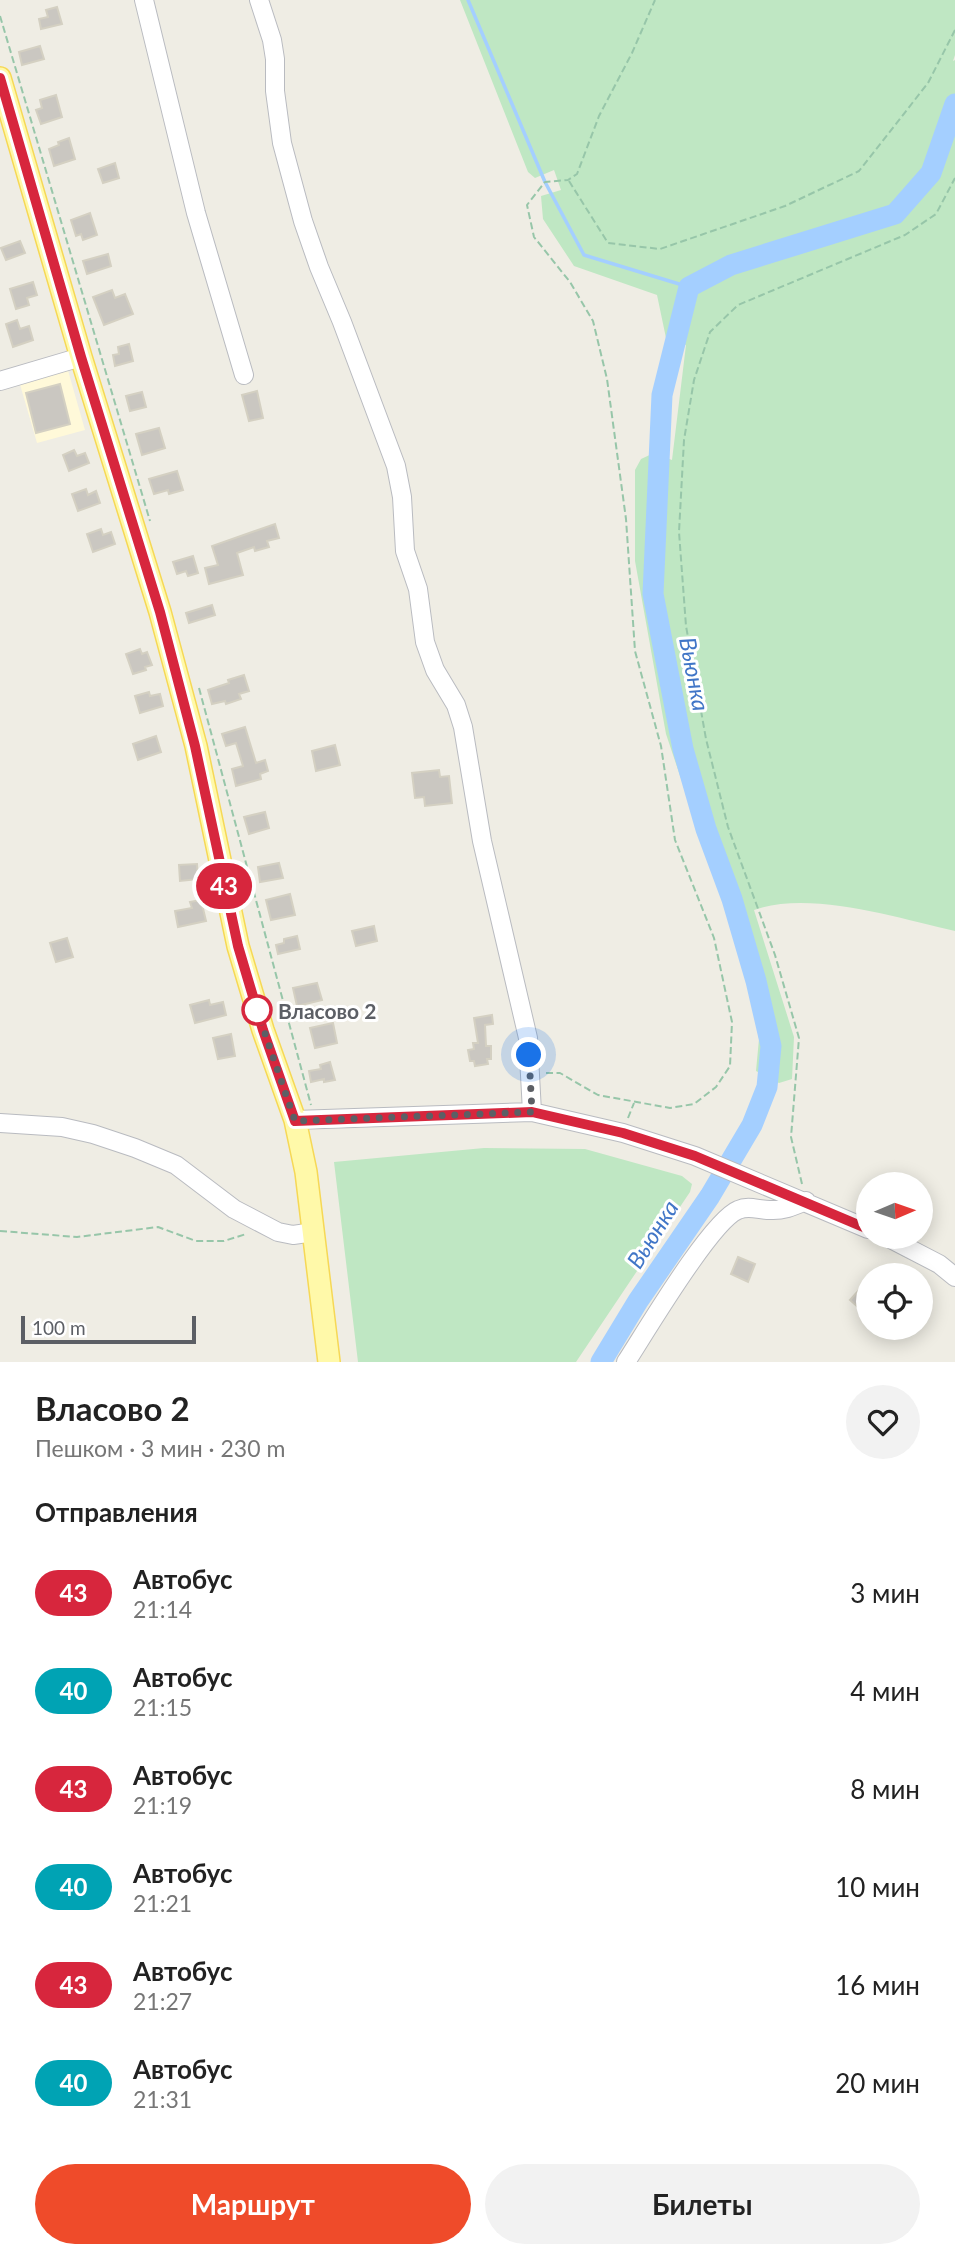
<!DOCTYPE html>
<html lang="ru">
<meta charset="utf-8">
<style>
body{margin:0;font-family:Lato,sans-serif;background:#f2f2f2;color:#222;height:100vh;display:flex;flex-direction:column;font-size:26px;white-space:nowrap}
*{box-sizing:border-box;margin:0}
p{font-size:23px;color:#767676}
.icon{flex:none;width:38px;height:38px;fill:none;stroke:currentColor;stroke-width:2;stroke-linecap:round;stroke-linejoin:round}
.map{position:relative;height:1362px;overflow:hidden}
.panel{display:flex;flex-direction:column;background:#fff;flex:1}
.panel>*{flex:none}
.badge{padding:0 14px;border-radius:23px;font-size:24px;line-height:46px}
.needle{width:46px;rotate:88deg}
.controls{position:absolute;left:856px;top:1172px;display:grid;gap:14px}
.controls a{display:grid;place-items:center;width:77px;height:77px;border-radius:50%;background:#fff;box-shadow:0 4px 18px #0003;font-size:35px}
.scale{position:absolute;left:21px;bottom:18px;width:175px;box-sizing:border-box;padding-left:7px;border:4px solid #5c5f65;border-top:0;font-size:19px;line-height:24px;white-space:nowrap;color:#5c5f65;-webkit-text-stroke:5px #fff;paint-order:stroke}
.you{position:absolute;width:35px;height:35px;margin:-18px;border:5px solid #fff;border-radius:50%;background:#1a73e8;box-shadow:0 0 0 10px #1a73e833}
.map>.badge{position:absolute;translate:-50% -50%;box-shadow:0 0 0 4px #fff}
h2{padding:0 35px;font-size:26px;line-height:63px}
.round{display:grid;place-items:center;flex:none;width:74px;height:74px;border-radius:37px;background:#f2f2f2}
.headline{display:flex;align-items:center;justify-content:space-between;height:119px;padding:0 35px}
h1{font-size:33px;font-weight:700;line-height:52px}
.cta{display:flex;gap:14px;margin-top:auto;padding:14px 35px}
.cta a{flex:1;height:80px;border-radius:42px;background:#ef4b2a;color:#fff;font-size:28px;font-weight:700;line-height:80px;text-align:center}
.cta a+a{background:#f2f2f2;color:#222}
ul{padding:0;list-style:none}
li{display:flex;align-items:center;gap:21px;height:98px;padding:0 35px}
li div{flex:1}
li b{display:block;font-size:26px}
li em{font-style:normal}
li .badge{min-width:77px;font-weight:700;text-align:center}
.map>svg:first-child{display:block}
</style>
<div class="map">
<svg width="955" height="1362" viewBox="0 0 955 1362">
<rect width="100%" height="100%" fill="#efede4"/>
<path fill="#fff9d9" d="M67,367L85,430L37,443L19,381Z"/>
<path fill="#bfe7c3" d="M460,0H955V55L953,61L955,60V931C897,918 810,890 754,910L794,1037L792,1079L779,1083L756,1071L759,1039L747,975L666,734L635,561V470L641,459L654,453L672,460L686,345L666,338L657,295L574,266L543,219L541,196L561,190L554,170L535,178L528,172Z
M484,1148L585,1149L682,1176L692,1184L690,1192L576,1362H358L334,1162Z"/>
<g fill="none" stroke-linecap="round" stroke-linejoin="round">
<path stroke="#a4cfff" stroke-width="3.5" d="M468,0L545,182L584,255L689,287"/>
<path stroke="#a4cfff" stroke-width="21" d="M601,1362L638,1301L710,1196L752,1125L767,1087L771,1046L756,981L732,899L706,829L683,749L653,594L662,395L689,287L731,265L895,214L931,173L955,104"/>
</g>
<path fill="#cac7c1" stroke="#d4d0c2" stroke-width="2" d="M57,7L62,24L41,29L39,19L48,17L46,10Z
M40,46L44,59L22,65L19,52Z
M56,95L62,117L41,124L36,110L42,108L40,100Z
M69,138L75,159L54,166L49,149L59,145L58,142Z
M115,163L119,178L103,183L98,169Z
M90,213L97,235L83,240L81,234L76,236L71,220Z
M20,241L25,253L6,260L1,248Z
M108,254L111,266L87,274L83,261Z
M33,282L37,295L27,298L29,305L16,309L10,289Z
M112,290L115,298L125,294L133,314L104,325L93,297Z
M17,320L20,329L29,326L33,340L13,347L6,324Z
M129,344L133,361L115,366L113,355L119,354L118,347Z
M60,384L70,424L36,433L26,393Z
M257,391L263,418L249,421L242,395Z
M142,392L146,407L130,411L126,396Z
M159,428L165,448L142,455L136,434Z
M74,450L77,456L85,453L89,463L69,471L63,455Z
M177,471L183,490L169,494L168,490L154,494L149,479Z
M86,489L88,495L96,491L100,503L78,511L72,494Z
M275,524L279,538L267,541L269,547L255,551L254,547L237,553L243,575L209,584L205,568L218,565L212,546Z
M101,529L103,535L111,532L115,544L93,552L87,534Z
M193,556L198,573L188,576L186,571L177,574L173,562Z
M212,605L215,615L189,623L186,613Z
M140,649L142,654L147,652L152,665L145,667L146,670L133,674L126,654Z
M244,675L249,691L239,694L241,699L226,704L225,701L212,704L208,690L229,683L228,680Z
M149,692L150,696L160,694L163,706L140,713L135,696Z
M245,727L256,763L265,760L268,771L260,774L261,779L236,786L232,769L243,766L236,743L226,746L222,734Z
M156,736L161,752L138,760L133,744Z
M335,745L340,765L316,771L312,751Z
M439,770L440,777L449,776L452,803L425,806L424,797L415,798L412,773Z
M265,812L269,828L249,834L244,817Z
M279,863L283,878L260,882L258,867Z
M197,864L198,879L180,881L179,865Z
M290,894L295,915L271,920L266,900Z
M201,900L206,921L178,927L175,911L192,908L190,902Z
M374,926L377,941L356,946L352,931Z
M297,936L300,949L278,954L276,945L284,943V939Z
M67,938L73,957L56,962L50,943Z
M317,983L322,1000L297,1006L293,988Z
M209,1000L210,1005L223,1002L226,1015L195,1023L190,1005Z
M492,1015L493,1024L485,1025L486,1046H491V1059H487L488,1064L475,1066L474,1061H470L468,1050L474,1049L473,1043H478L474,1018Z
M333,1023L337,1043L315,1048L310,1028Z
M231,1034L235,1056L218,1059L213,1038Z
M330,1062L335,1080L324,1082V1079L311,1082L309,1071L321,1069L320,1065Z
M738,1257L755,1264L748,1282L731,1274Z
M868,1280V1316L850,1300Z"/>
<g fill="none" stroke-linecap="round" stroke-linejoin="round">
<defs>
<path id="minor" d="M144,0L196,213L244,375
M259,0L272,40L275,59V91L282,143L303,221L319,267L342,322L396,466L402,497L405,551L418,589L425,642L435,670L456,705L463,727L482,841L528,1038L532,1112
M0,381L81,357
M295,1120L532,1112L623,1133L695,1156L868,1229
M0,1123L62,1127L93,1134L135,1148L176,1165L234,1209L278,1232L293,1235L314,1232
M887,1237L939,1264L955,1277
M626,1362C645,1333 711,1221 738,1210C749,1205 758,1210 770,1210C783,1211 794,1206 806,1201"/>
<path id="major" d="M0,78L81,357L160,612L196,746L238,946L263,1030L295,1120L306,1172L329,1362"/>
</defs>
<use href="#minor" stroke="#b9bbc0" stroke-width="20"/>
<use href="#major" stroke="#f6d856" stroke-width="24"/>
<path stroke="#97c6a9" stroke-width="2" stroke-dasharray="7 3.5" stroke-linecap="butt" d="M0,16L150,521
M569,181L608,243L660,249L785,206L859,171L928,83L955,30
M199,688L311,1105
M546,1073H560L598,1095L670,1108L694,1104L716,1087L730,1066L732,1022L714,938L675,840L661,746L635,651L626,519L607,379L593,321L570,282L534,237L527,205L545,182L568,180L577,174L599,116L632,53L655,0
M628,1118L634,1103
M802,1184L791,1137L799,1038L775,955L728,827L706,739L686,626L679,532L684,440L694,380L710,332L738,305L905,235L936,214L955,178
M0,1231L77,1237L158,1227L196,1241H224L246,1234"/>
<use href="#minor" stroke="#fff" stroke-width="18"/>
<use href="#major" stroke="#fff9a9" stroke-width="21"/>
</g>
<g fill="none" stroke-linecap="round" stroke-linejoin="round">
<defs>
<path id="line" d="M0,78L81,357L160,612L195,746L238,946L263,1030L295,1121L532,1112L623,1133L695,1156L868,1229"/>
</defs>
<use href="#line" stroke="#fff" stroke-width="16"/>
<use href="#line" stroke="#d7263d" stroke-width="10"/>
<path stroke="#5c5f65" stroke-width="7" stroke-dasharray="0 12.6" d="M257,1010L295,1121L532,1112L529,1055"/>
</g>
<circle fill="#fff" stroke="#d7263d" stroke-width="3.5" cx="257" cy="1010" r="14"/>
<g text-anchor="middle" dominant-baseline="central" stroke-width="6" stroke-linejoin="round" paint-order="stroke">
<g font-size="21" font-weight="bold" fill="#5c5f65" stroke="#fff" text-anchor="start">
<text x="278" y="1010">Власово 2</text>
</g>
<g font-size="23" font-style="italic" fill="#4176c7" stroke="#fff">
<text transform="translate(695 674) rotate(79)">Вьюнка</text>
<text transform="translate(652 1234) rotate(-58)">Вьюнка</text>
</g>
</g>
</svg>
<div class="controls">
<a><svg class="needle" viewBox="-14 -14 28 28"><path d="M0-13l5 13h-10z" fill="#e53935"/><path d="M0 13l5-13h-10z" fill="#767676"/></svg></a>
<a><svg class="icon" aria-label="locate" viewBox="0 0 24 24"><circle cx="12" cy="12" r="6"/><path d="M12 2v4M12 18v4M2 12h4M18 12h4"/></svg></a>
</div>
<div class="scale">100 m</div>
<div class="you" style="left:529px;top:1055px"></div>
<b class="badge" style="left:224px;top:886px;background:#d7263d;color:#fff">43</b>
</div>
<section class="panel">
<div class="headline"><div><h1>Власово 2</h1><p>Пешком · 3 мин · 230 m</p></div><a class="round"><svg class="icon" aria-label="heart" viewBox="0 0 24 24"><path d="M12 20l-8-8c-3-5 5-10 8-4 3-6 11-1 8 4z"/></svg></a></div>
<h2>Отправления</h2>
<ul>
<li><span class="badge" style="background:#d7263d;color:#fff">43</span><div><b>Автобус</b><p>21:14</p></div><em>3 мин</em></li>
<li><span class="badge" style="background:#00a3b4;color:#fff">40</span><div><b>Автобус</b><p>21:15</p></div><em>4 мин</em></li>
<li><span class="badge" style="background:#d7263d;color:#fff">43</span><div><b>Автобус</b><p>21:19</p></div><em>8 мин</em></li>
<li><span class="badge" style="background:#00a3b4;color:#fff">40</span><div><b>Автобус</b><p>21:21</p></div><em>10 мин</em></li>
<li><span class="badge" style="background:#d7263d;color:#fff">43</span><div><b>Автобус</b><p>21:27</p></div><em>16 мин</em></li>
<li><span class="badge" style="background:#00a3b4;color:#fff">40</span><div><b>Автобус</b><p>21:31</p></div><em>20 мин</em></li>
</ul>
<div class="cta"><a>Маршрут</a><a>Билеты</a></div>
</section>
